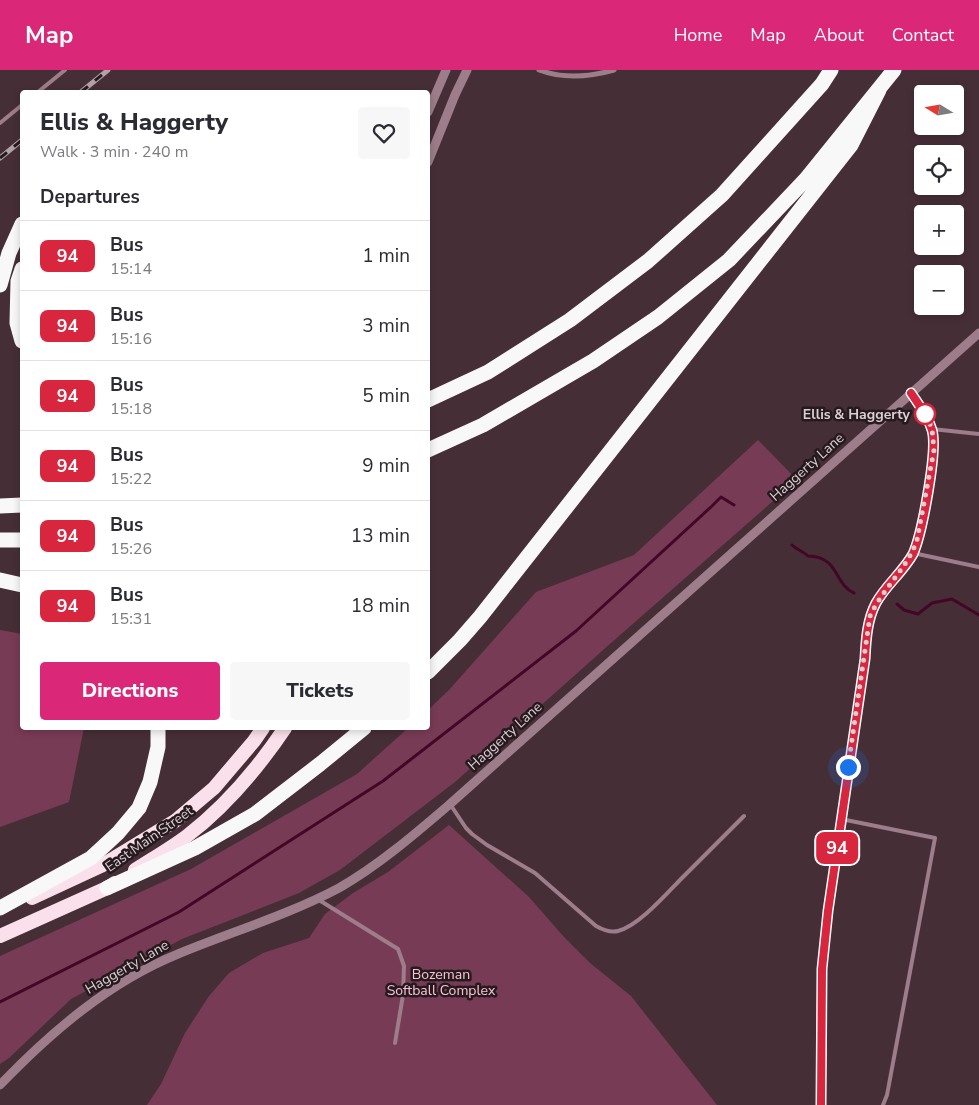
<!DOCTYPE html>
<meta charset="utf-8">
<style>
body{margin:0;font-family:"Nunito Sans",sans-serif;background:#f7f7f7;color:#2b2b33;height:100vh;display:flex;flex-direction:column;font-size:19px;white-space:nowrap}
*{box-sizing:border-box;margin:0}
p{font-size:16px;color:#7c7c81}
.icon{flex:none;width:28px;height:28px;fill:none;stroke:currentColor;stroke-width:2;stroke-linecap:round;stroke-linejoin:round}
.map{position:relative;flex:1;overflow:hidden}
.side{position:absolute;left:20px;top:20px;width:410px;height:640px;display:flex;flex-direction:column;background:#fff;border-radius:5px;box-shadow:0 2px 8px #0003}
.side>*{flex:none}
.badge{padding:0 10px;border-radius:8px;font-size:18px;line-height:32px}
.needle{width:32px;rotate:281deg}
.fabs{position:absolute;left:914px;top:15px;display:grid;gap:10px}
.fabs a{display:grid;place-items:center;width:50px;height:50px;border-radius:5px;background:#fff;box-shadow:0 2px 8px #0003;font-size:25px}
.you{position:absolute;width:25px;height:25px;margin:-12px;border:4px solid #fff;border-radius:50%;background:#1a73e8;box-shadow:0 0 0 8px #1a73e833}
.map>.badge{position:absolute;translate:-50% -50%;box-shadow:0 0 0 2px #fff}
h2{padding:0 20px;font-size:19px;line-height:45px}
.round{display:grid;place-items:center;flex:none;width:52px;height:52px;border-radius:5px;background:#f7f7f7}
.summary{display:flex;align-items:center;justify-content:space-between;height:85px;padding:0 20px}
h1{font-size:24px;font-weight:800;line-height:38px}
.button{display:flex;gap:10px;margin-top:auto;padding:10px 20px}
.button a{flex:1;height:58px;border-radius:5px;background:#db2777;color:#fff;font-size:20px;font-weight:800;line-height:58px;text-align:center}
.button a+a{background:#f7f7f7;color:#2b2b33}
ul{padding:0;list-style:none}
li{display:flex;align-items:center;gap:15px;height:70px;padding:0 20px;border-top:1px solid #e1e1e2}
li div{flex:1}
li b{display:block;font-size:19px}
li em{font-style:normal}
li .badge{min-width:55px;font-weight:700;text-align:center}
header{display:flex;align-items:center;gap:30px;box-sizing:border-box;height:70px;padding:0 25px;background:#db2777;color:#fff}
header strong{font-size:24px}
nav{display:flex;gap:28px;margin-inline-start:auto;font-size:18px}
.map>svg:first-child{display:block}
</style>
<header>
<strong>Map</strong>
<nav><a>Home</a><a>Map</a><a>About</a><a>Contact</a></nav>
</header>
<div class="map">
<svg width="979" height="1035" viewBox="0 0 979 1035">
<rect width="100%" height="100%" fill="#462e37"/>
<path fill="#783b56" d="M758,370L797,410L611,573L455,712L340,800L299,823L182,869L71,929L9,988L0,994V886L191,799L357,704L408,658H428V640L449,620L536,522L634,485Z
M0,560L22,564V658H84L69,732L0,757Z
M449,755L529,827L564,867L590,893L631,926L717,1035H147L161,1014L185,963L209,926L229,903L263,883L309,868L325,844L353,823L388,802Z"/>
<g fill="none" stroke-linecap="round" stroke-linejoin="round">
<path stroke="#430627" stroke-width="3" d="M792,475C797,480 803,481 808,486C840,487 833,513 854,523
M897,534L904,540L918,544L932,533L952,529L979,545
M0,932L179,842L383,711L576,561L712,436L721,427L734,435"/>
<path stroke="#9d7d89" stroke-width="4" d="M38,22L65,0
M0,53L22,35
M932,359L979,364
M913,483L979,497
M450,734L466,758L472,764L487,775L535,803L596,856C603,860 610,863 618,861C639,856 668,822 683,807C704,786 724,766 744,746
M841,749L935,768L887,1025L883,1035
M319,830L398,879L404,896L403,925L395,973"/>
<path stroke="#9d7d89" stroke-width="5" d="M539,0C563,9 589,7 614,0
M821,1035L822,899L828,841L865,589C866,570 867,550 876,533C886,515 903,502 913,484C922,464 938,380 932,360C928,346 919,335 911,323"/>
<path stroke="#9d7d89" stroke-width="9" d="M428,42L446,0
M428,92L455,25L467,0
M0,1015C51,962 109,912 178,884C231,862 288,845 339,818C379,795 415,764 450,734L979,263"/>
<path stroke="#fae0ea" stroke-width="14" d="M135,800C152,789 171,778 187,766C226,736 258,698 285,658
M32,828L101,796L175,751L214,718L254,671L263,658
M0,866L107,818L115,813"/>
<path stroke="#f8f8f8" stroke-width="15" d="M22,199L18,211L17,253L22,271
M0,215L9,183L22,154
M428,330L488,302L570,250L648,191L722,125L822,14L831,0
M428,380L483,355L593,291L658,247L729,190L806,109L894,0
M0,436L22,435
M0,470H22
M0,510L22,515
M428,602L460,570L480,547L851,75L879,20
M107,818L195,778L255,744L320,694L364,658
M0,838L91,788L118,763L139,738L150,712L158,677V658"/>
<defs>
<path id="rail" d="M81,22L108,0
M0,88L22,70"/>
</defs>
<use href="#rail" stroke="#b3a1a8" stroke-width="5"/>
<use href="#rail" stroke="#251a1e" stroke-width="3" stroke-dasharray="9" stroke-linecap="butt"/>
</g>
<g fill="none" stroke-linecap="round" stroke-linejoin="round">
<defs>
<path id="line" d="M821,1035L822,899L828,841L865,589C866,570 867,550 876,533C886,515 903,502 913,484C922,464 938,380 932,360C928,346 919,335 911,323"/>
</defs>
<use href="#line" stroke="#fff" stroke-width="11"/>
<use href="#line" stroke="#d7263d" stroke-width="8"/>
<path stroke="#deced4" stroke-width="5" stroke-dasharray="0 9" d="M848,697L870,546C883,518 907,499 917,470L934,380L932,359L925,342V344"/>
</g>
<circle fill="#fff" stroke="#d7263d" stroke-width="2.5" cx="925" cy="344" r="10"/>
<g text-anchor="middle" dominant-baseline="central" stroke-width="5" stroke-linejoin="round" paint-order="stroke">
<g font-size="14" font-weight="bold" fill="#deced4" stroke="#251a1e" text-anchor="end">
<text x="910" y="344">Ellis &amp; Haggerty</text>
</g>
<g font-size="14" fill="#deced4" stroke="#251a1e">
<text transform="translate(807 397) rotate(-42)">Haggerty Lane</text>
<text transform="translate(505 666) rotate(-42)">Haggerty Lane</text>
<text transform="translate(149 769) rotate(-35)">East Main Street</text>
<text transform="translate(127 897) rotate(-30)">Haggerty Lane</text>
</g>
<g font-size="14" fill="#fdc0d7" stroke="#251a1e">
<text x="441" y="904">Bozeman<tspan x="441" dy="16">Softball Complex</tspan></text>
</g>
</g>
</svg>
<div class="fabs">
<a><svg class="needle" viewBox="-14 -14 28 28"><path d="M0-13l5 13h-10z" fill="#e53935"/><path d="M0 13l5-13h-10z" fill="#7c7c81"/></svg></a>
<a><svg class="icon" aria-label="locate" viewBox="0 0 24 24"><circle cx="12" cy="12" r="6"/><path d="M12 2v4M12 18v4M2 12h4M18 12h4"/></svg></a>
<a>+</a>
<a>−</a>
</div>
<div class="you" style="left:848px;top:697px"></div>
<b class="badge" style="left:837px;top:778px;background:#d7263d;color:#fff">94</b>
<section class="side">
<div class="summary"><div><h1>Ellis &amp; Haggerty</h1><p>Walk · 3 min · 240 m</p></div><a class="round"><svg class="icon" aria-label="heart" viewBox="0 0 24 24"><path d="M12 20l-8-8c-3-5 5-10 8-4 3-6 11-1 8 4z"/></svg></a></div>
<h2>Departures</h2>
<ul>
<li><span class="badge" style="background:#d7263d;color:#fff">94</span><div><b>Bus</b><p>15:14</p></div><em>1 min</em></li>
<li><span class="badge" style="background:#d7263d;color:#fff">94</span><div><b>Bus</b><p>15:16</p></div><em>3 min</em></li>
<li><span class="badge" style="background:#d7263d;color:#fff">94</span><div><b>Bus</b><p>15:18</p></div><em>5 min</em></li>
<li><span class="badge" style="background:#d7263d;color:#fff">94</span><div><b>Bus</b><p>15:22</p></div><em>9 min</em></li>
<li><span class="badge" style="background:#d7263d;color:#fff">94</span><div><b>Bus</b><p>15:26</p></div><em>13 min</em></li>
<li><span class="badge" style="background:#d7263d;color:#fff">94</span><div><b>Bus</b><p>15:31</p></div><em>18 min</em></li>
</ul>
<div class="button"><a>Directions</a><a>Tickets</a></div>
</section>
</div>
